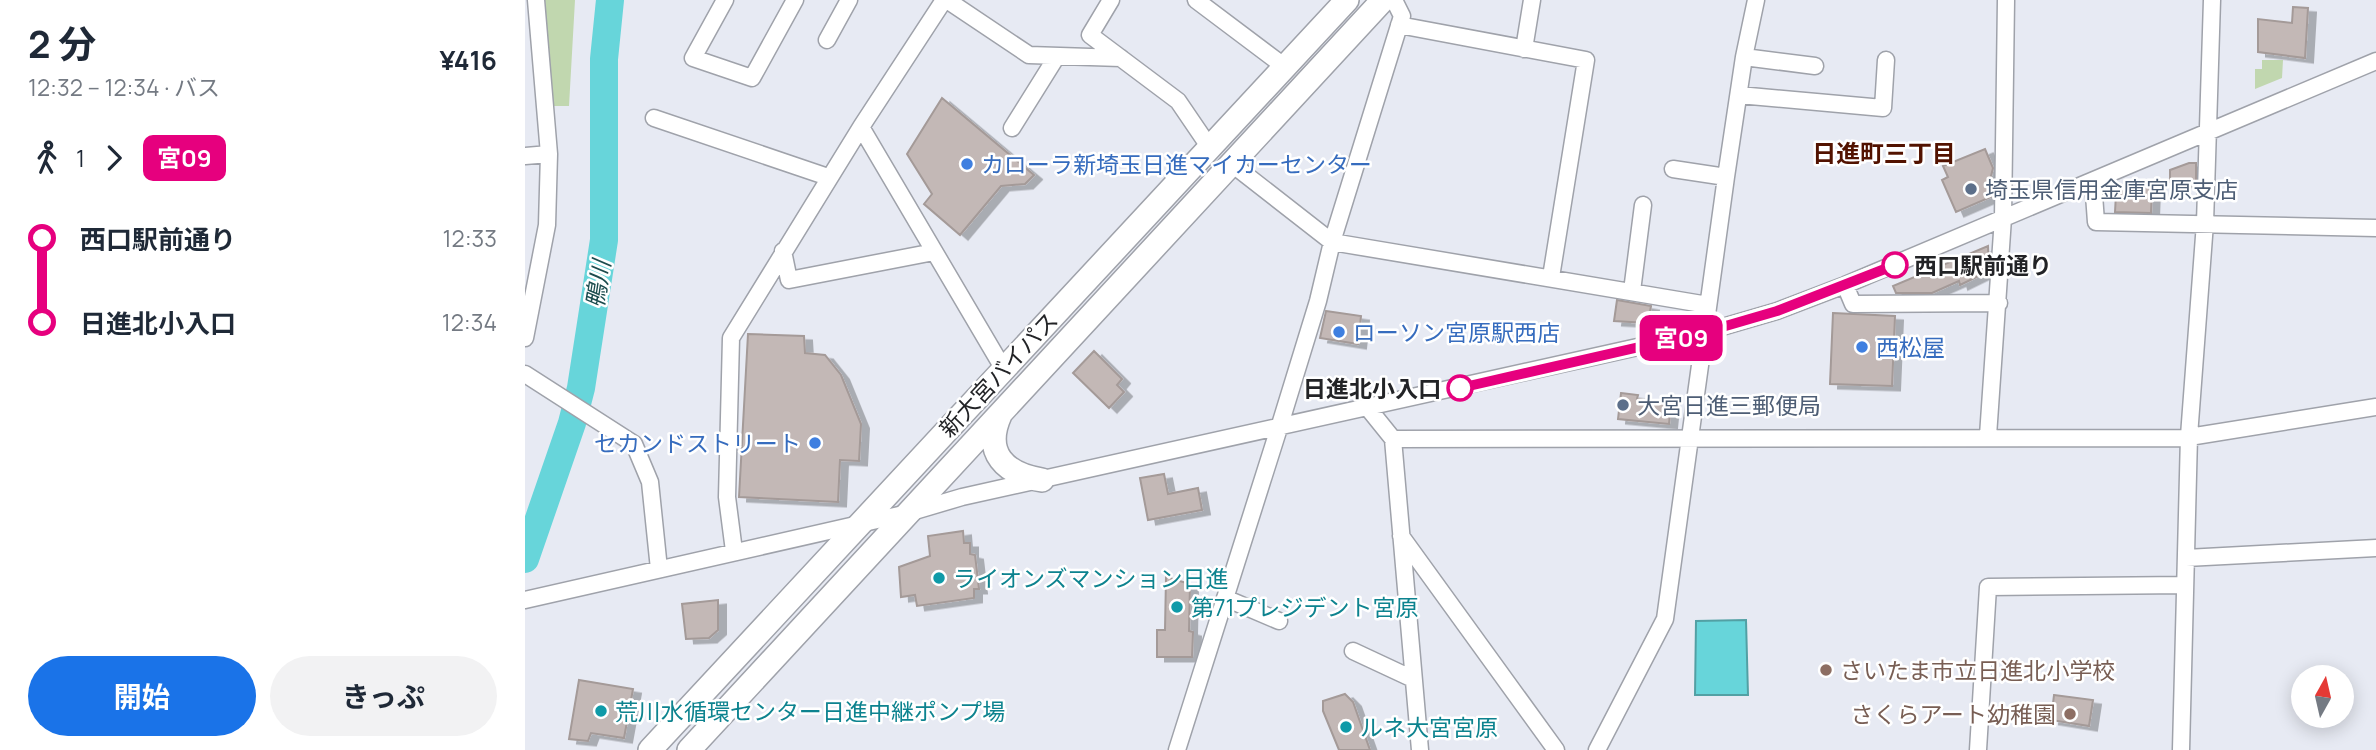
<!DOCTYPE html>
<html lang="ja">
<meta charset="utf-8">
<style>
body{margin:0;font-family:Manrope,"Noto Sans JP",sans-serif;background:#f2f2f3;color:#1f2937;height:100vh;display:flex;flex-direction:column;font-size:26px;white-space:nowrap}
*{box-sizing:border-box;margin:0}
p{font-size:23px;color:#747a83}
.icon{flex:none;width:38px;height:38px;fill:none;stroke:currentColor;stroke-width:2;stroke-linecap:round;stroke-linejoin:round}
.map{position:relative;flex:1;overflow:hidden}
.sheet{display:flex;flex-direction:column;background:#fff;width:525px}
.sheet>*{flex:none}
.badge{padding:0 14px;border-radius:10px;font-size:24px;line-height:46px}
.needle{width:46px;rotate:8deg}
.tools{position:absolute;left:1766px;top:665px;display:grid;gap:14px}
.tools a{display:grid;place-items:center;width:63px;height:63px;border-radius:50%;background:#fff;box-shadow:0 4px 18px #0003;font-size:35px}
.map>.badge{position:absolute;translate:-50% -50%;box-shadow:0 0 0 4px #fff}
.legs{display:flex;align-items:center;gap:10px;height:77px;padding:0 28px;font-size:23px}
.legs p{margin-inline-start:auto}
.summary{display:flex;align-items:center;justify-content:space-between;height:119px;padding:0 28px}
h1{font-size:38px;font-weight:700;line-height:52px}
.primary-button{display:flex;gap:14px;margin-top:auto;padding:14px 28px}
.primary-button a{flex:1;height:80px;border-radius:42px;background:#1a73e8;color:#fff;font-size:28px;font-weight:700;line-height:80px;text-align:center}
.primary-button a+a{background:#f2f2f3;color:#1f2937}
ul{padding:0 28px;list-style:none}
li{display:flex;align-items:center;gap:24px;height:84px;font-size:26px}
li i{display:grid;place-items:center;width:10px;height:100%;margin:0 9px;background:currentColor}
li i::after{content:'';width:18px;height:18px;margin:-9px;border:5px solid;border-radius:50%;background:#fff}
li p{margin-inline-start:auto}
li:first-child i{background:linear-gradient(#0000 50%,currentColor 0)}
li:last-child i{background:linear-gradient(currentColor 50%,#0000 0)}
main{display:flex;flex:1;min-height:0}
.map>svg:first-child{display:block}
</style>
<main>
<section class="sheet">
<div class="summary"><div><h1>2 分</h1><p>12:32 – 12:34 · バス</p></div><b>¥416</b></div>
<div class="legs"><svg class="icon" aria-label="walk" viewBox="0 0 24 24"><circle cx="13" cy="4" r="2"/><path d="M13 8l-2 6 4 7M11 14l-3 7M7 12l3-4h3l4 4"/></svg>1<svg class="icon" aria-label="forward" viewBox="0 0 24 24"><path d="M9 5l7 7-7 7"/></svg><b class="badge" style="background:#e6007e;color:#fff">宮09</b></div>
<ul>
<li><i style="color:#e6007e"></i><b>西口駅前通り</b><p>12:33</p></li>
<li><i style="color:#e6007e"></i><b>日進北小入口</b><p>12:34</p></li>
</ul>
<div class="primary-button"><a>開始</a><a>きっぷ</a></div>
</section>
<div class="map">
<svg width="1851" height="750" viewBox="0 0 1851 750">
<defs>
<filter id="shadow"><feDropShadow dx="8" dy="4.5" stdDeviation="0" flood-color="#0004"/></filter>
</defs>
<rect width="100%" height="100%" fill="#e7eaf3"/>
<path fill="#c1d7af" d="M20,0H50L44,106H27Z
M1737,60H1758L1757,78L1730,89V69H1737Z"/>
<path fill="#67d5da" stroke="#52a0a4" stroke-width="2" d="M1221,620L1223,695H1170L1171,621Z"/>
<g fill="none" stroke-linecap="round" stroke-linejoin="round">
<path stroke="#67d5da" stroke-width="28" d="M0,559L47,423L56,388L79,240V59L85,0"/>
</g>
<path fill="#c3b8b6" stroke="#a49a98" stroke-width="2" filter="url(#shadow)" d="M1768,7L1783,8L1780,58L1733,52V19L1767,23Z
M417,98L509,175L500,184L476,186L435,235L399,204L407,194L382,154Z
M1460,149L1468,168L1465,180L1468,196L1431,212L1417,180L1423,177L1418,166Z
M1664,163H1671V183L1645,182V170Z
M1610,187H1627L1626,213L1590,212L1591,194Z
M1463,246L1464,271L1435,285L1434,281L1407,293H1371L1368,286Z
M1092,300L1126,306L1123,323L1089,321Z
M801,311L836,316L833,344L795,338Z
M1308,313L1370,316L1367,386L1305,384Z
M223,334L279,336L280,353L300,355L316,375L336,424L334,461L315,460L313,502L214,497Z
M569,351L597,379L592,385L599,392L584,408L548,373Z
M1096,393L1113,395L1112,399L1146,404L1144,424L1093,419Z
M639,474L643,494L673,488L677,510L623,520L615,478Z
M438,531L439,543H445V554L450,555L454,589H449V598L392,606L390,595L376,597L374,567L405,556L403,536Z
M641,577L665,584L664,631L668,632L667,657H632V630H640Z
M193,600V630L184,638L161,639L157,604Z
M54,680L108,689L99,738L66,733L63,741L44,739Z
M820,694L828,702L845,750H814L798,711V701Z
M1529,695L1568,700L1564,726L1526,720Z"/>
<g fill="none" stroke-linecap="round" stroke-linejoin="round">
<defs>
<path id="minor" d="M200,0L168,58L227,78L270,0
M422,0L504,55L596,58
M586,0L565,35L653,101L685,148
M671,0L760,67
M874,25L1061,60L1026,277
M302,40L324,0
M999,49L1007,0
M1219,57L1290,66
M1214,95L1358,108L1361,60
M129,118L303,177
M336,127L419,0
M487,128L532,56
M0,156L24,154
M707,164L807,242L1183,305
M1148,169L1201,177
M1568,181L1571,222L1851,228
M258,251L264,280L409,252
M1320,285L1328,304L1474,303
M1107,291L1118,205
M0,338L22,225L24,154L11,0
M0,374L109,444L125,482L134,569
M843,408L868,439L1658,438L1851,407
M1463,436L1478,218L1481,0
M868,439L895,750
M876,536L1031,750
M209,551L202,497L206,338L336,127L478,368
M1661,558L1851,548
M700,598L754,621
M0,600L383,513L437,497L1180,332L1252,311L1320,285L1851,61
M828,651L888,679
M652,750L754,428L793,301L807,242L877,16L869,0
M1072,750L1140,619L1201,177L1219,57L1231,0
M1453,750L1463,587L1660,585
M1656,750L1664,436L1680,223L1687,0"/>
<path id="highway" d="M475,415C458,453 480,474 517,480
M125,750L822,0
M164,750L858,0"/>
</defs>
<use href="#minor" stroke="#9fa2aa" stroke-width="19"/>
<use href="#highway" stroke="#9fa2aa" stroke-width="26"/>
<use href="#minor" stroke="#fff" stroke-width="16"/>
<use href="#highway" stroke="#fff" stroke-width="23"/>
</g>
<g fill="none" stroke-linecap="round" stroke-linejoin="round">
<defs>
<path id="line-1" d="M935,388L1180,332L1252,311L1370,265"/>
</defs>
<use href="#line-1" stroke="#fff" stroke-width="16"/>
<use href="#line-1" stroke="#e6007e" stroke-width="10"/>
</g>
<g fill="#3f7fe0" stroke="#fff" stroke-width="2.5">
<circle cx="442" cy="164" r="7"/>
<circle cx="814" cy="332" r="7"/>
<circle cx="1337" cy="347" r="7"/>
<circle cx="290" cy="443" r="7"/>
</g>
<g fill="#5c6f8a" stroke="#fff" stroke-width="2.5">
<circle cx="1446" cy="189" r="7"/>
<circle cx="1098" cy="405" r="7"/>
</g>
<g fill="#fff" stroke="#e6007e" stroke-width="3.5">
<circle cx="1370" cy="265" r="12"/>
<circle cx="935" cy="388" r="12"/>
</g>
<g fill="#0f9aa8" stroke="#fff" stroke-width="2.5">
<circle cx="414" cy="578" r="7"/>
<circle cx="652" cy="607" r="7"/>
<circle cx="76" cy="711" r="7"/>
<circle cx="821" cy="727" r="7"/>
</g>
<g fill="#8d6e63" stroke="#fff" stroke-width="2.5">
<circle cx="1301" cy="670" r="7"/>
<circle cx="1545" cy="714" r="7"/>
</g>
<g text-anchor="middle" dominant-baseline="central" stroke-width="5" stroke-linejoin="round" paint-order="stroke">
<g font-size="23" fill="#366cbe" stroke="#fff" text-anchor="start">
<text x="456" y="164">カローラ新埼玉日進マイカーセンター</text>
<text x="828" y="332">ローソン宮原駅西店</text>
<text x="1351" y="347">西松屋</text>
<text x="276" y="443" text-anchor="end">セカンドストリート</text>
</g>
<g font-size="23" fill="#4e5e75" stroke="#fff" text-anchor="start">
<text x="1460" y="189">埼玉県信用金庫宮原支店</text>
<text x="1112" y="405">大宮日進三郵便局</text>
</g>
<g font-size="23" font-weight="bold" fill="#222326" stroke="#fff" text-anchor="start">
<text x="1389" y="265">西口駅前通り</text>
<text x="916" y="388" text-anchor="end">日進北小入口</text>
</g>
<g font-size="23" fill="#222326" stroke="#fff">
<text transform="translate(473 374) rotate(-47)">新大宮バイパス</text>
</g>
<g font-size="23" fill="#0d838f" stroke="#fff" text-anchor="start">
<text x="428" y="578">ライオンズマンション日進</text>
<text x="666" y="607">第71プレジデント宮原</text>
<text x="90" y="711">荒川水循環センター日進中継ポンプ場</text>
<text x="835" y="727">ルネ大宮宮原</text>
</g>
<g font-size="23" fill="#785e54" stroke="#fff" text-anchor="start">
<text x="1315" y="670">さいたま市立日進北小学校</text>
<text x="1531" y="714" text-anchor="end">さくらアート幼稚園</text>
</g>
<g font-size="24" font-weight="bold" fill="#521200" stroke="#fff">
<text x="1359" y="152">日進町三丁目</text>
</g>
<g font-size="24" font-style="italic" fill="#1b4c4e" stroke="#fff">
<text transform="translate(72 284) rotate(-81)">鴨川</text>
</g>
</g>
</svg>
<div class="tools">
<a><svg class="needle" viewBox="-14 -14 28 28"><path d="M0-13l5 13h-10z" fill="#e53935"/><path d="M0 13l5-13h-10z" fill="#747a83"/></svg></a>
</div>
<b class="badge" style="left:1156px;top:338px;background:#e6007e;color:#fff">宮09</b>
</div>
</main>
